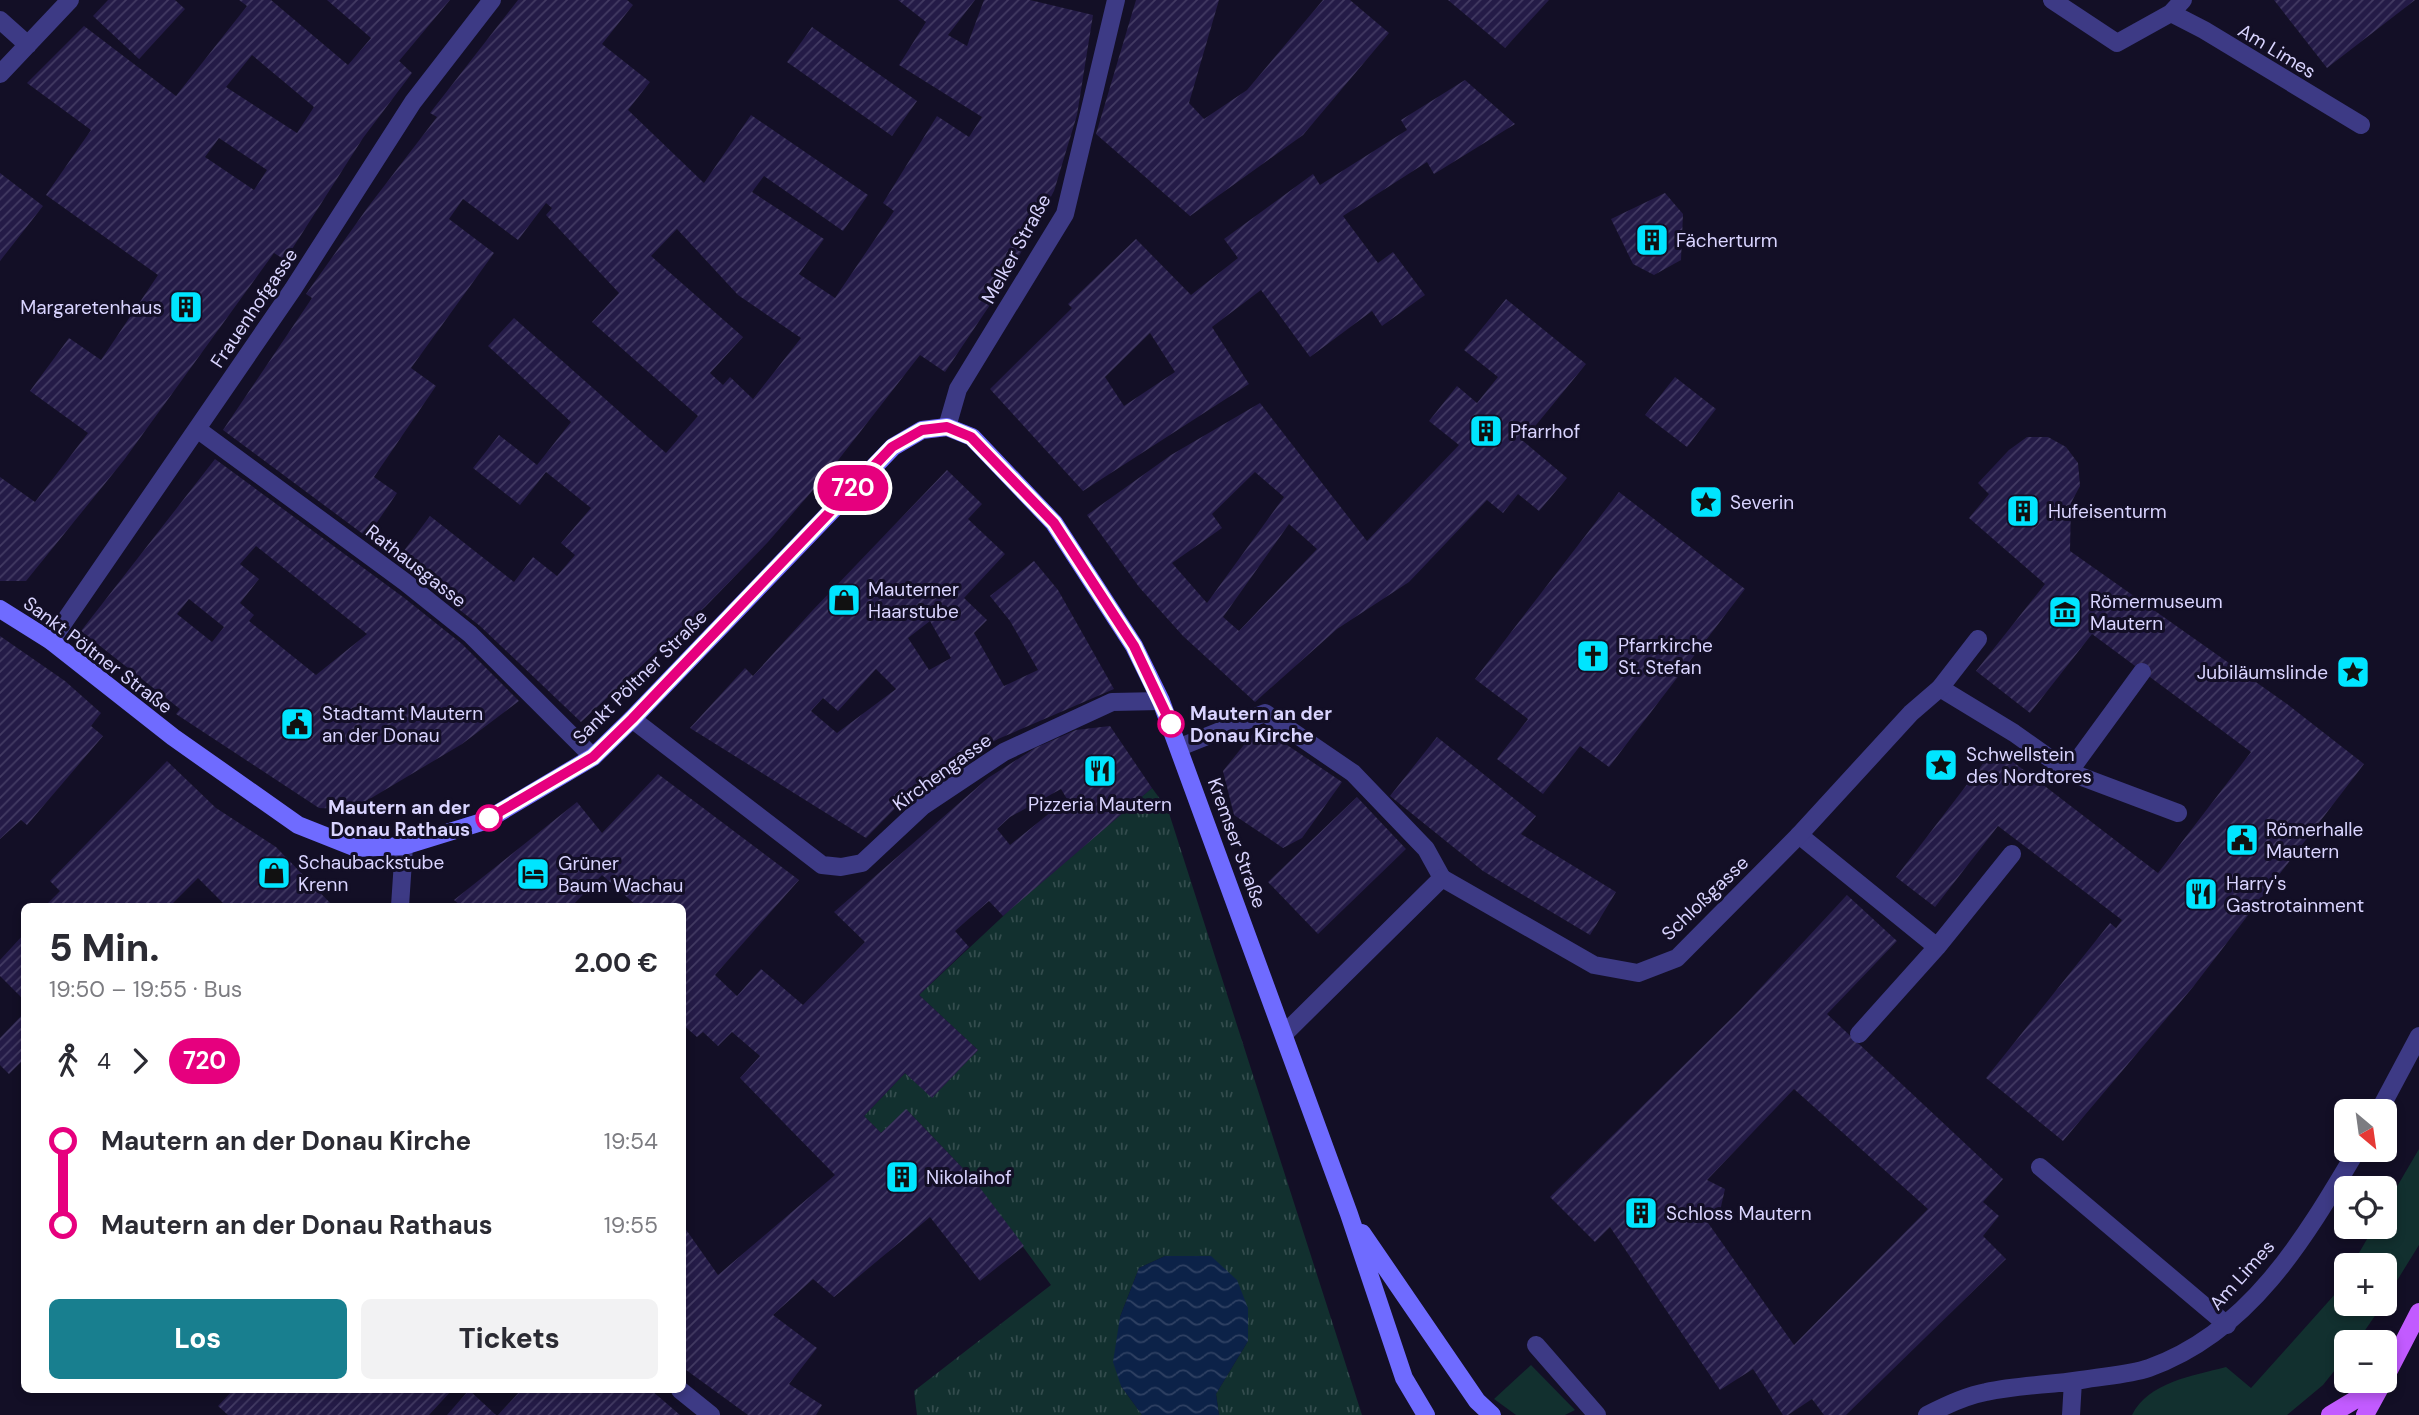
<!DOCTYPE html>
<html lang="de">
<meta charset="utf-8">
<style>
body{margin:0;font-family:"DM Sans",sans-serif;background:#f2f2f3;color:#2b2b33;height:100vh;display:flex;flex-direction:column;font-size:26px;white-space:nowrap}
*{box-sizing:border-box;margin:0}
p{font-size:23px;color:#7c7c81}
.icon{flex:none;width:38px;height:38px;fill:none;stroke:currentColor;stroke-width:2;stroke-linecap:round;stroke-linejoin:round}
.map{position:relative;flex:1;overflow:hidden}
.sheet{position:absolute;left:21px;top:903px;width:665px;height:490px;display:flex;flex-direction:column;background:#fff;border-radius:10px;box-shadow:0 4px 10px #0003}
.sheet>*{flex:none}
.badge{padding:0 14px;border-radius:23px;font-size:24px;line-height:46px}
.needle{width:46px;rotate:151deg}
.buttons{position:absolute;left:2334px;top:1099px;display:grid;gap:14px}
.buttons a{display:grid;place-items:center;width:63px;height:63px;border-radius:10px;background:#fff;box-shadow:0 4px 10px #0003;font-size:35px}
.map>.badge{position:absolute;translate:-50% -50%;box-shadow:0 0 0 4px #fff}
.legs{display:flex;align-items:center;gap:10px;height:77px;padding:0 28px;font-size:23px}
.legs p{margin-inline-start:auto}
.overview{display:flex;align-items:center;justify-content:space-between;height:119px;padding:0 28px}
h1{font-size:38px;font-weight:800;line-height:52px}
.button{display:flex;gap:14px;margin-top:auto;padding:14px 28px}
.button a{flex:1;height:80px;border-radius:10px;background:#187f8f;color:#fff;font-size:28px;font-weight:800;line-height:80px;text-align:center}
.button a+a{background:#f2f2f3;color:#2b2b33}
ul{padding:0 28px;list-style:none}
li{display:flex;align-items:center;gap:24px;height:84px;font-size:26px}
li i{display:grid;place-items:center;width:10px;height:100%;margin:0 9px;background:currentColor}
li i::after{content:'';width:18px;height:18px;margin:-9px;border:5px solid;border-radius:50%;background:#fff}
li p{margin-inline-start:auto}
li:first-child i{background:linear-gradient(#0000 50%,currentColor 0)}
li:last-child i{background:linear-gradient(currentColor 50%,#0000 0)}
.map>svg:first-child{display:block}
</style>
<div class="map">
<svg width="2419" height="1415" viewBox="0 0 2419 1415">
<defs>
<pattern id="park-tufts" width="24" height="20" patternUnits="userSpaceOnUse" patternTransform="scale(1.75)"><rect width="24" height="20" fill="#12302f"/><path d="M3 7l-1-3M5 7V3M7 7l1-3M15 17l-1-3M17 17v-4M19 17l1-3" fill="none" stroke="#344d4e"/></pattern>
<pattern id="water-waves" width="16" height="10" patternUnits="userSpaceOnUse" patternTransform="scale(1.75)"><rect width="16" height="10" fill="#0c2248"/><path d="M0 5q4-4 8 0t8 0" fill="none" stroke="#2f4163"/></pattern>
<pattern id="building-hatch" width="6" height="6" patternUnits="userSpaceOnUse" patternTransform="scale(1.75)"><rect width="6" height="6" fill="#241b47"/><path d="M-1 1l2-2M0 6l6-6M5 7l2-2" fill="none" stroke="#433b63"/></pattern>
</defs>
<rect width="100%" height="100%" fill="#130f26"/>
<path fill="#12302f" d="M2419,1149V1245L2385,1300V1265H2352L2374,1227H2385V1207Z
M2347,1274V1304H2383L2357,1342H2347V1355L2323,1385L2287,1415H2132C2149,1382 2192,1376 2226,1367L2251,1388L2336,1293Z
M1531,1365L1575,1410L1565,1415H1516L1494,1399Z"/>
<path fill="url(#park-tufts)" d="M1152,788L1168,810L1362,1415H1219L1216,1394L1248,1341L1165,1256L1139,1268L1120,1317L1121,1386L1142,1415H917L914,1391L1051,1285L974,1180L907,1110L881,1133L864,1116L905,1073L932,1097L978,1050L919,995L1015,905Z"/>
<path fill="url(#water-waves)" d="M1165,1256H1211L1237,1280L1248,1308V1341L1216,1394L1219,1415H1142L1121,1386L1113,1362L1120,1317L1139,1268Z"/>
<path fill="url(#building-hatch)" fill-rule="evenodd" d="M108,0H175L185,9L139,59L93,16Z
M239,0H271L348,65L371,38L327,0H450L399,61L412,73L363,138L285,260L274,253L124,460L26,581H0V477L35,502L88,433L30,391L69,338L101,360L158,275L46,195L91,130L27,83L84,26L176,96L247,6ZM252,55L314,107L297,133L226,87ZM219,138L267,170L254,190L205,157Z
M518,0H627L633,5L602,44L650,82L628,110L704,183L751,115L868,195L843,231L764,176L752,192L824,239L799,274L835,298L894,211L883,203L937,116L969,137L982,117L899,65L926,22L898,0H975L948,35L967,46L984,0H1030L1093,15L1077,115L1054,191L1004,284L945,372L920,355L832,468L768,542L705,607L581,722L480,626L397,560L430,516L514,582L533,557L557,576L575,555L561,543L591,508L546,472L520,505L473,468L499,435L537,465L571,422L488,346L514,318L666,453L698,416L592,322L619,293L546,215L552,208L546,203L518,240L463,199L449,219L494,253L411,368L436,386L374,477L397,493L367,537L223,430L312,298L306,294L368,207L437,117L430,113ZM677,229L738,295L801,338L753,399L730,377L723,385L710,373L743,337L651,256Z
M1136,0H1219L1189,103L1204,119L1247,90L1323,0H1350L1389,33L1303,135L1190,216L1096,134Z
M1448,0H1549L1505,48Z
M2274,0H2415L2327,68Z
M812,27L917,101L892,136L787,62Z
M1465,80L1515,124L1434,174L1427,162L1343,216L1378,263L1393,252L1425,295L1382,326L1372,311L1310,357L1261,290L1212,327L1249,384L1083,491L990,389L1072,308L1068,304L1136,239L1191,295L1238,258L1224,239L1313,174L1320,185L1407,130L1401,120ZM1150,333L1175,372L1124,406L1105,377Z
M0,173L43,206L0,261Z
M1665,193L1683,214L1681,260L1654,275L1633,264L1611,219Z
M1506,299L1586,364L1523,441L1567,478L1539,511L1518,494L1503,513L1487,500L1409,582L1337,629L1255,702L1183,636L1139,587L1087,515L1171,455L1260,403L1367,541L1459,445L1429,421L1457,386L1477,403L1498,377L1464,350ZM1255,472L1284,497L1207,603L1172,563L1222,528L1212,514ZM1289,524L1317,549L1239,631L1223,617Z
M1675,377L1716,409L1687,447L1645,415Z
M2027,437H2048L2066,447L2078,463L2080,486L2071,503L2070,551L2287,704L2364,764L2193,987L2063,1141L1986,1078L2110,923L2116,928L2122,920L1998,826L1935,907L1896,877L1995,748L2158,873L2251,752L2092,634L2030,713L1976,671L2045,584L1969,518L1989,494L1978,483L2009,450Z
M215,459L403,597L462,644L519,701L462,744L368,800L344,809L319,808L176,714L180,709L81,631ZM256,546L367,634L316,675L249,621L254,615L240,603L259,579L240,564ZM189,599L224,627L212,642L177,614Z
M947,470L982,504L968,519L1005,554L964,598L987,620L974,633L1004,686L1038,670L1010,621L990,596L1034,561L1058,590L1114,689L998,739L943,771L909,794L866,838L690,728L745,668L753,676L812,611ZM930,621L951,658L929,670L908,638ZM876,669L896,689L837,733L811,711L823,698L838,711Z
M1619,492L1745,589L1609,767L1580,746L1543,794L1497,759L1528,719L1475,679Z
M0,636L65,681L101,713L91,726L103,736L27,825L21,820L0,839Z
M1110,726L1152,788L1003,916L989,901L955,931L969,947L919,995L978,1050L932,1098L905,1073L864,1116L881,1133L906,1109L974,1180L1024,1246L980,1281L930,1217L834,1297L813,1279L773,1315L817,1348L789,1384L822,1405L816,1415H748L682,1367V1224L718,1275L835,1175L740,1078L760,1056L732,1032L718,1046L703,1032L697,1037L682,1024V906H637L602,875L572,906H461L454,900L577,802L602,833L658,774L799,880L715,975L737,996L761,969L803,1005L865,942L834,912L988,778L1035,748L1076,730ZM1061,789L1067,799L1010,845L997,829L1010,817Z
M1259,726L1342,782L1302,838L1283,848L1234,815L1223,771Z
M1437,737L1536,816L1521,834L1616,892L1590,935L1483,871L1390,796Z
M167,761L216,808L276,847L333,906H226L198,878L170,906H45L60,891L50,881Z
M1357,797L1406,849L1318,934L1268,882Z
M1847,895L1897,941L1827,1014L2003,1179L1983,1202L1999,1216L1983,1236L2006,1259L1846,1415H1824L1812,1399L1788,1415H1783L1753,1369L1720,1390L1610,1227L1595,1242L1550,1197L1740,1010ZM1794,1089L1928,1209L1794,1345L1706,1220L1720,1211L1725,1189L1707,1180Z
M24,934V1000L0,976V960Z
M24,1013V1059L9,1074L0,1065V1038Z
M233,1390H452L429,1415H228L218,1406Z
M469,1390L496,1415H447Z
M521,1390H651L680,1415H498Z"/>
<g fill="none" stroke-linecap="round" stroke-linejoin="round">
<path stroke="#3d3a85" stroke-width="18" d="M1940,688L2014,733L2069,772L2178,813
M1180,747L1265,713L1353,773L1426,849L1442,878
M2069,772L2142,672
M1799,835L1937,947
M1859,1034L1937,947L2012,854
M2040,1167L2227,1325
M1536,1345L1597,1415"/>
<path stroke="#3d3a85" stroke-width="18" d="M2052,0L2117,43L2171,13L2183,0
M2171,13L2204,30L2361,125
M0,20L28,45
M0,74L70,0
M197,429L405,582L470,634L593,757
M51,641L293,289L413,102L492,0
M632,719L822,865L841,867L862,863L923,806L1004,752L1112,702L1161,701
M400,906L404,846
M1284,1034L1442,878L1594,965L1638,973L1677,958L1799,835L1911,713L1940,688L1978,639
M2379,1111L2419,1036
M680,1390L711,1415
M1927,1415C1946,1405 1965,1396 1986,1392C2017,1385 2050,1385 2081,1380C2103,1376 2128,1375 2149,1368C2250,1332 2305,1238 2357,1150
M2071,1415L2073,1381"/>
<path stroke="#3d3a85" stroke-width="18" d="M947,427L958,389L1065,214L1116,0"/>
<path stroke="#6f6bff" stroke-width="18" d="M0,609L51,641L173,737L298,825L356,848L404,846L485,821L593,757L632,719L893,447L922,430L947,427L972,437L1054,523L1134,646L1161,701L1349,1214L1404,1378L1426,1415
M1362,1233L1477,1401L1492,1415"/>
<path stroke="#c25bff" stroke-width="18" d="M2385,1378L2419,1312
M2330,1415L2383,1383
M2365,1415L2382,1384"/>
</g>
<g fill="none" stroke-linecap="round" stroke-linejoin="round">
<defs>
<path id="line-1" d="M489,818L593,757L632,719L892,447L922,430L947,427L971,437L1054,523L1134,646L1171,724"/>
</defs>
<use href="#line-1" stroke="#fff" stroke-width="16"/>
<use href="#line-1" stroke="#e6007e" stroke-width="10"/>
</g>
<defs>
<symbol id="building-square" viewBox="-11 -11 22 22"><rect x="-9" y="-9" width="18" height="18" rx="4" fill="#00e5ff" stroke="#130f26"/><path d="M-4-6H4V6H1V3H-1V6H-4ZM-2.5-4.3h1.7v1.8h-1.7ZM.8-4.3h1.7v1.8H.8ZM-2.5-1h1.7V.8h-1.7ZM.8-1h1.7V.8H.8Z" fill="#111"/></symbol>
<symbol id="sight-square" viewBox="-11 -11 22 22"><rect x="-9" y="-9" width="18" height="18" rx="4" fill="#00e5ff" stroke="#130f26"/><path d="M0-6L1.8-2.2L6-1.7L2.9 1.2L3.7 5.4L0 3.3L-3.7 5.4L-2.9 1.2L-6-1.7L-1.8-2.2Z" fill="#111"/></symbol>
<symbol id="shop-square" viewBox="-11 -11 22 22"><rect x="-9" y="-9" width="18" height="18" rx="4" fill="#00e5ff" stroke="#130f26"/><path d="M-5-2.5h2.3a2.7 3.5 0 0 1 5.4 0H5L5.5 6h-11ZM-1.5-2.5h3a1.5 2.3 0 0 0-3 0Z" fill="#111"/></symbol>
<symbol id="museum-square" viewBox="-11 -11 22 22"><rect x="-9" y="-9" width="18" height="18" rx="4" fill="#00e5ff" stroke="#130f26"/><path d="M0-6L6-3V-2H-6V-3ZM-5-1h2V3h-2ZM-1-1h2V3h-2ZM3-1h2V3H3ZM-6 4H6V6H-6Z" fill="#111"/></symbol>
<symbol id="church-square" viewBox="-11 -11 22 22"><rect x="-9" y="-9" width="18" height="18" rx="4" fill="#00e5ff" stroke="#130f26"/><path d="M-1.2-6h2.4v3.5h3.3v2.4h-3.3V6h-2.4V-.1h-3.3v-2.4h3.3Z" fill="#111"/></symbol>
<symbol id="civic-square" viewBox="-11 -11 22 22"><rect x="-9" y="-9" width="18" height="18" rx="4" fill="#00e5ff" stroke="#130f26"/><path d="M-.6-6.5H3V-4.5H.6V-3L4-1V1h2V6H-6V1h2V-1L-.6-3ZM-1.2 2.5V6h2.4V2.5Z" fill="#111"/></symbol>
<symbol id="restaurant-square" viewBox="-11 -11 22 22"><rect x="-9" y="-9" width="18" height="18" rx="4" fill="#00e5ff" stroke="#130f26"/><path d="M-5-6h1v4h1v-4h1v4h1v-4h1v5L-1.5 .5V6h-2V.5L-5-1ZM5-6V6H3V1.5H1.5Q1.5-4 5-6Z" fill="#111"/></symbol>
<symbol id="hotel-square" viewBox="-11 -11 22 22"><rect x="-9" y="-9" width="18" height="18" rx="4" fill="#00e5ff" stroke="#130f26"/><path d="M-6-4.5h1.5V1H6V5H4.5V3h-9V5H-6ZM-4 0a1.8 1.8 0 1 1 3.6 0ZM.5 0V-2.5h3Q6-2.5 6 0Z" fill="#111"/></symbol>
</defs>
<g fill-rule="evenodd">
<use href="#building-square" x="1633" y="221" width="38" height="38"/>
<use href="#building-square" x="167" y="288" width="38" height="38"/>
<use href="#building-square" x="1467" y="412" width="38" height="38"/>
<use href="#sight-square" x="1687" y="483" width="38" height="38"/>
<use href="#building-square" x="2004" y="492" width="38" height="38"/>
<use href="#shop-square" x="825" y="581" width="38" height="38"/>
<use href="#museum-square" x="2046" y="593" width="38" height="38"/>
<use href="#church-square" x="1574" y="637" width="38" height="38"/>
<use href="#sight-square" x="2334" y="653" width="38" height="38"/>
<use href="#civic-square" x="278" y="705" width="38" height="38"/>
<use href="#sight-square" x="1922" y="746" width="38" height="38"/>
<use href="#restaurant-square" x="1081" y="752" width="38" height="38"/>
<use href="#civic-square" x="2223" y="821" width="38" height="38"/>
<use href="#shop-square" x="255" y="854" width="38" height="38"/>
<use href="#hotel-square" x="514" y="855" width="38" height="38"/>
<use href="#restaurant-square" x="2182" y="875" width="38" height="38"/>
<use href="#building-square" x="883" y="1158" width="38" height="38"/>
<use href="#building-square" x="1622" y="1194" width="38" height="38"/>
</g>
<g fill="#fff" stroke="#e6007e" stroke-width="3.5">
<circle cx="1171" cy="724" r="12"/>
<circle cx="489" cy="818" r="12"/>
</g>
<g text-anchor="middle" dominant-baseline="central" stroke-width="6" stroke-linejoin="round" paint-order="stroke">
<g font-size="19" fill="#d9d4ff" stroke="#130f26">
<text transform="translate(2277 51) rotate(31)">Am Limes</text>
<text transform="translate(1016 249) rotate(-61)">Melker Straße</text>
<text transform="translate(254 308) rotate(-56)">Frauenhofgasse</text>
<text transform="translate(416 566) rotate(38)">Rathausgasse</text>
<text transform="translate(98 655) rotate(37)">Sankt Pöltner Straße</text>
<text transform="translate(640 677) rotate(-45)">Sankt Pöltner Straße</text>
<text transform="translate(942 772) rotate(-36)">Kirchengasse</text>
<text transform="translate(1237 843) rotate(70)">Kremser Straße</text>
<text transform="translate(1705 898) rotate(-44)">Schloßgasse</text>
<text transform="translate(2242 1275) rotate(-48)">Am Limes</text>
</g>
<g font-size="19" fill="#d9d4ff" stroke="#130f26" text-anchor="start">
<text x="1676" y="240">Fächerturm</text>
<text x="162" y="307" text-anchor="end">Margaretenhaus</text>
<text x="1510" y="431">Pfarrhof</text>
<text x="1730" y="502">Severin</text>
<text x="2048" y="511">Hufeisenturm</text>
<text x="868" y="589">Mauterner<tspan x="868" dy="22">Haarstube</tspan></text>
<text x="2090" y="601">Römermuseum<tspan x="2090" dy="22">Mautern</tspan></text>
<text x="1618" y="645">Pfarrkirche<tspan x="1618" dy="22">St. Stefan</tspan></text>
<text x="2328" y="672" text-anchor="end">Jubiläumslinde</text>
<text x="322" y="713">Stadtamt Mautern<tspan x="322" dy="22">an der Donau</tspan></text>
<text x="1966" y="754">Schwellstein<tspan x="1966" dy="22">des Nordtores</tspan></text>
<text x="1100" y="804" text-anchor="middle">Pizzeria Mautern</text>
<text x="2266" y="829">Römerhalle<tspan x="2266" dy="22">Mautern</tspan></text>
<text x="298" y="862">Schaubackstube<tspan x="298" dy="22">Krenn</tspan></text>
<text x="558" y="863">Grüner<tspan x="558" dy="22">Baum Wachau</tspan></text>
<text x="2226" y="883">Harry's<tspan x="2226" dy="22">Gastrotainment</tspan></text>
<text x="926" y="1177">Nikolaihof</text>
<text x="1666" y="1213">Schloss Mautern</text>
</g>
<g font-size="19" font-weight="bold" fill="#d9d4ff" stroke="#130f26" text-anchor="start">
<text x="1190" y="713">Mautern an der<tspan x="1190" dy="22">Donau Kirche</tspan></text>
<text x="470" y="807" text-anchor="end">Mautern an der<tspan x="470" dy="22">Donau Rathaus</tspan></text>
</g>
</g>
</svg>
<div class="buttons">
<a><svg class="needle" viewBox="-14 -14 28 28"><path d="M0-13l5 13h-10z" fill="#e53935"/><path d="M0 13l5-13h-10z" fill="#7c7c81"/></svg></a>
<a><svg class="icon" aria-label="locate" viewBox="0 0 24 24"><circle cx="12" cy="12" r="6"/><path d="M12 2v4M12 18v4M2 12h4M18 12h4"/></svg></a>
<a>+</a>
<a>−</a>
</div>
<b class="badge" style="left:853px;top:488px;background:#e6007e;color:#fff">720</b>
<section class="sheet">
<div class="overview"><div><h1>5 Min.</h1><p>19:50 – 19:55 · Bus</p></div><b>2.00 €</b></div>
<div class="legs"><svg class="icon" aria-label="walk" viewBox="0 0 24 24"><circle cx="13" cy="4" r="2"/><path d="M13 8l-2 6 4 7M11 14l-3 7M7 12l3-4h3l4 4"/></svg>4<svg class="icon" aria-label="forward" viewBox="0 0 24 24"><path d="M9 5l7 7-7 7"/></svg><b class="badge" style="background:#e6007e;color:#fff">720</b></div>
<ul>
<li><i style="color:#e6007e"></i><b>Mautern an der Donau Kirche</b><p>19:54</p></li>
<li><i style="color:#e6007e"></i><b>Mautern an der Donau Rathaus</b><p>19:55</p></li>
</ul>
<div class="button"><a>Los</a><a>Tickets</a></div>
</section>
</div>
